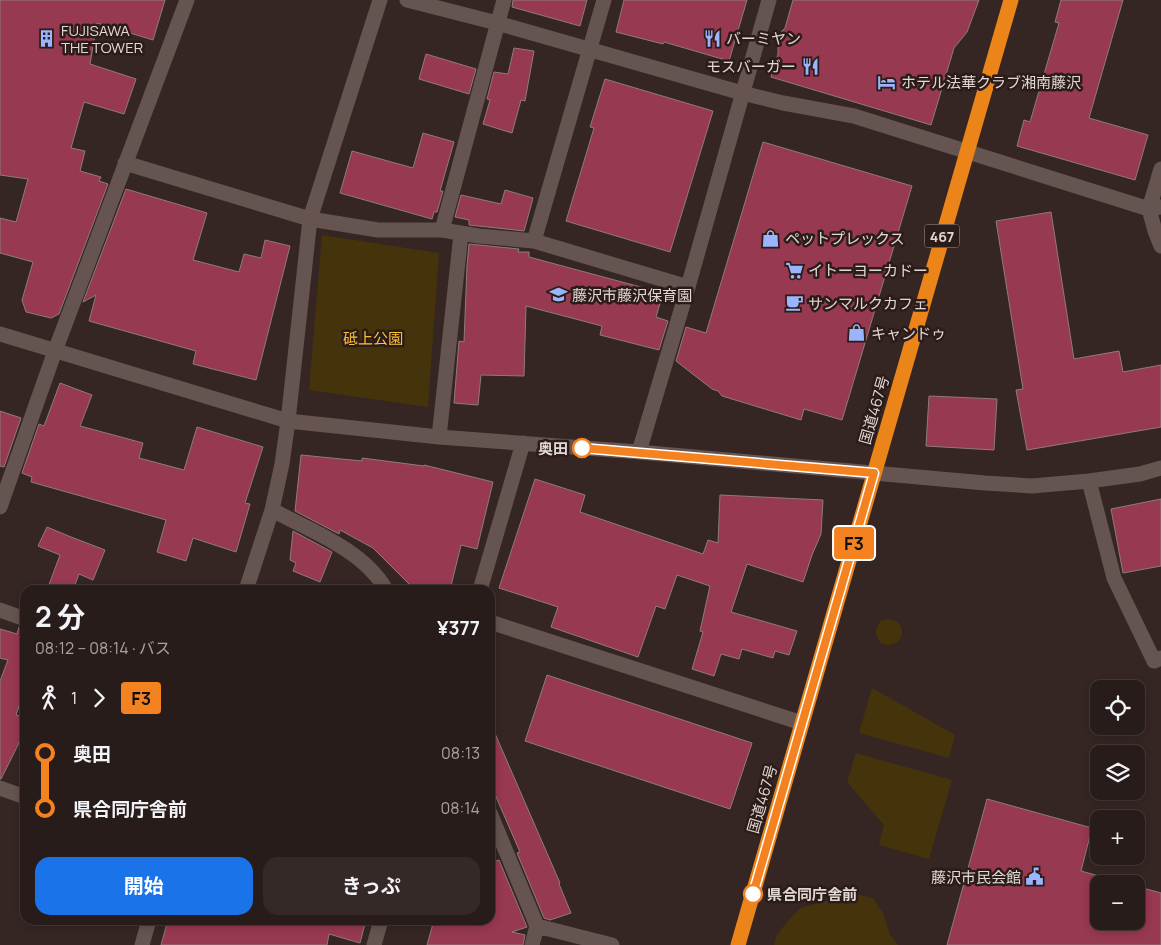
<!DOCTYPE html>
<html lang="ja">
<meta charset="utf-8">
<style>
body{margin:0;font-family:Manrope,"Noto Sans JP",sans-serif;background:#342927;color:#f1f3f6;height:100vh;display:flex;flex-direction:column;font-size:19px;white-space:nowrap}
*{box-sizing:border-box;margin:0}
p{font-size:16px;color:#a5a1a2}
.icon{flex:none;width:28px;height:28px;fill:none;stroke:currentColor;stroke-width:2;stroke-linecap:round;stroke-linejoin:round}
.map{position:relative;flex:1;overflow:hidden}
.side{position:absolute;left:20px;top:585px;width:475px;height:340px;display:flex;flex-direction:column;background:#281c1a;border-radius:15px;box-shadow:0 2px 8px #0003,0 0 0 1px #443a39}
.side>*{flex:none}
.badge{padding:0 10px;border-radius:4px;font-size:18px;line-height:32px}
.controls{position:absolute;left:1090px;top:680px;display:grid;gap:10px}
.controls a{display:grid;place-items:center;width:55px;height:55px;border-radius:10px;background:#281c1a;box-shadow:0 2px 8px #0003,0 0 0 1px #443a39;font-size:25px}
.map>.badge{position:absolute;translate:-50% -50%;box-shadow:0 0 0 2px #fff}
.legs{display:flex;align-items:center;gap:8px;height:55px;padding:0 15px;font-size:16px}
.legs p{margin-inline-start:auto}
.head{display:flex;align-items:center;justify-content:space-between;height:85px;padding:0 15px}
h1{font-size:28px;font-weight:700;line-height:38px}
.primary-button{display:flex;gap:10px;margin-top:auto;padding:10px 15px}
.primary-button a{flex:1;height:58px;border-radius:15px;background:#1a73e8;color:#fff;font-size:20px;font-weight:700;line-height:58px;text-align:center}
.primary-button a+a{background:#342927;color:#f1f3f6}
ul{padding:0 15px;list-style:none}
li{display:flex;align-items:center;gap:18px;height:55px;font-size:19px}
li i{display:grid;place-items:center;width:8px;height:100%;margin:0 6px;background:currentColor}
li i::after{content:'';width:12px;height:12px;margin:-6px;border:4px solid;border-radius:50%;background:#281c1a}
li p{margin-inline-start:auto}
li:first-child i{background:linear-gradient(#0000 50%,currentColor 0)}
li:last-child i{background:linear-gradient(currentColor 50%,#0000 0)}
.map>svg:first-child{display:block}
</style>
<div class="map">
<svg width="1161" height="945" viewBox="0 0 1161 945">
<rect width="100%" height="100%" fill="#352623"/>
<path fill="#45330b" d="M322,235L439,253L428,407L309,390Z
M876 632a13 13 0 1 1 26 0a13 13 0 1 1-26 0Z
M872,688L955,735L949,758L859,733Z
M856,753L952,780L929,859L879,845L884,825L847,782Z
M850,892L874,899L883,913L890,934L898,945H774L777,935L786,923L800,908L827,901Z"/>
<path fill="#973950" stroke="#8e7b7d" d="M0,0H165L153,40L97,23L90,64L136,79L124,114L84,102L71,148L85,151L80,171L101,177L99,181L108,184L59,314L51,318L26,312L22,300L33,262L0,253V218L16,222L28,179L0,175Z
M513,0H587L580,26L512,7Z
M624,0H747L729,61L664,42L663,44L616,32Z
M793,0H979L967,32L954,48L931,125L771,77L778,54V44L782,31L785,28Z
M1061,0H1123L1089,118L1148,135L1135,180L1017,146L1024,120L1030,122L1059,23L1055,22Z
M514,48L534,51L525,101L521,100L512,133L483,124L490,100L487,99L494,72L508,74Z
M426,54L476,69L469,94L419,79Z
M605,79L713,111L670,252L566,221L594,128L590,127Z
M423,133L454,142L440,191H443L437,212H434L432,219L340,193L352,151L413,168Z
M763,142L912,186L842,420L804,409L801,420L722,396L718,391L712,389L676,361L686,327L706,333Z
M126,189L207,213L193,260L239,272L244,254L261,258L265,240L290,246L256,380L193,364L196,351L89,321L96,295L83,302Z
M505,190L533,198L524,231L469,225V220L455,217L461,195L501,204Z
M1051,212L1074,359L1119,351L1123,372L1161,365V427L1027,450L1016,390L1023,389L996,221Z
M469,244L519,249L518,252H529V257L663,293L656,317L668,321L659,350L600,335L602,326L526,306L524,376L481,375L478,405L454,403L459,341L464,342L467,266Z
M60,383L92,395L80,426L143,443L139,458L184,470L197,427L263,447L245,503L250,504L236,552L193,538L186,561L157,552L166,520L31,482L32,477L22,473L39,424L44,426Z
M929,396L997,399L994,450L926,446Z
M0,411L21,418L4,467L0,466Z
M301,455L362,461V458L424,466V465L493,482L477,549L461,545L450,590H415L373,548L340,530L339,534L295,511Z
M535,479L585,495L580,512L703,554L708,540L718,543L720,495L823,500L821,534L812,555L803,582L747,564L731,612L797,631L789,655L775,651L773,658L742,649L739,659L721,654L714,676L692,669L703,632L700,631L710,586L677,575L665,609L656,606L638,657L551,627L558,607L499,588Z
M1161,499V566L1123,573L1111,509Z
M47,527L71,537L105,550L93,580L79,574L73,590H47L60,555L38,546Z
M293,531L332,552L320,582L293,571L296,563L290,560Z
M19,627L25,628V688L16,715L25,718V728L18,745L1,779H0V681L8,660L0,658V629L17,634Z
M547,675L752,743L730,809L525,741Z
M490,722L560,883L559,884L571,913L550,920L544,918L517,853L520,852L490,783Z
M987,799L1092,828L1081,871L1099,876V921H1136V886L1161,893V945H947Z
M499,860L527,927L512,932L525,935L523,945H427L434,920H490V863Z
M168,920H366L360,943L329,934L327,945H161Z"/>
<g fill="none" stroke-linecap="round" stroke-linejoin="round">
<path stroke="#655450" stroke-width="15" d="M407,0L497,23L742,93L783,103L854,116L1149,209L1161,207
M125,163L310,219L378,230H442L479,236L534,241L688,287
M1161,169L1149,209L1155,231L1161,246
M442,230L504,0
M534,241L604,0
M0,334L288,421L439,437L639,452L985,483L1032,486L1089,481L1140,474L1161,468
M439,437L461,234
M639,452L688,287L769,0
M1089,481L1114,578L1154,661L1161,658
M0,507L55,351L187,0
M272,510C310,530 365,551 386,590
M246,590L272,510L282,464L288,421L310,219L380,0
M480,590L523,443
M0,610L25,619
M490,622L802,723
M0,788L25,797
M490,813L537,926L532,945
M537,926L612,945
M142,945L149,920
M374,945L381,920"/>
<path stroke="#eb8419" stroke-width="15" d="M738,945L1011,0"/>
</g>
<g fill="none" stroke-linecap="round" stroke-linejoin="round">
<defs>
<path id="line-1" d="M582,448L874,473L753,894"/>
</defs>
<use href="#line-1" stroke="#fff" stroke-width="11"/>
<use href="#line-1" stroke="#f58220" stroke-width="8"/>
</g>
<defs>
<symbol id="restaurant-bare" viewBox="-9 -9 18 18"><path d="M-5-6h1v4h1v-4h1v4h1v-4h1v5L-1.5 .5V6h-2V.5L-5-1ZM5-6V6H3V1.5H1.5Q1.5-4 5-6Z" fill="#9bb5fd" stroke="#2b1c19" stroke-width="2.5" paint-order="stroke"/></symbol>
<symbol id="building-bare" viewBox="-9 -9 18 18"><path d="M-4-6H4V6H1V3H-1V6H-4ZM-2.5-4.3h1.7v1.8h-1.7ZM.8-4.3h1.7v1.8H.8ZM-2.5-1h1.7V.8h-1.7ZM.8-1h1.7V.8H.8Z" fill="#9bb5fd" stroke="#2b1c19" stroke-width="2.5" paint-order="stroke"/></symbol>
<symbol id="hotel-bare" viewBox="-9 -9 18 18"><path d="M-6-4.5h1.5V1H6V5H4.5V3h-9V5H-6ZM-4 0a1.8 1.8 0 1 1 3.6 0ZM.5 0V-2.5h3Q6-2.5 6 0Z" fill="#9bb5fd" stroke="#2b1c19" stroke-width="2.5" paint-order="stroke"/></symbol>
<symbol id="shop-bare" viewBox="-9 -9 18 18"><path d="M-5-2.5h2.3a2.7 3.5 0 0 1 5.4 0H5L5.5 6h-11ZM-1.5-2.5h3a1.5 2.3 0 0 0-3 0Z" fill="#9bb5fd" stroke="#2b1c19" stroke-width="2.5" paint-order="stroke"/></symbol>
<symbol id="supermarket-bare" viewBox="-9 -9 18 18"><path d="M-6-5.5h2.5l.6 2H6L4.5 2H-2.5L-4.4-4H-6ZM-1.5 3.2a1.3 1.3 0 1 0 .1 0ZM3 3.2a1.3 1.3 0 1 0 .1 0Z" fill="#9bb5fd" stroke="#2b1c19" stroke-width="2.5" paint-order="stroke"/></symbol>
<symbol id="school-bare" viewBox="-9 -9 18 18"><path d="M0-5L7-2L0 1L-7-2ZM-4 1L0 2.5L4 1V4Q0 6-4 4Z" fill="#9bb5fd" stroke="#2b1c19" stroke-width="2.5" paint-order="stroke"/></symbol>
<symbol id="cafe-bare" viewBox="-9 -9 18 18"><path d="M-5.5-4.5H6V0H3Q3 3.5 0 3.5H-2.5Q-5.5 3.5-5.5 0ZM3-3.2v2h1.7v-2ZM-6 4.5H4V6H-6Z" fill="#9bb5fd" stroke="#2b1c19" stroke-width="2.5" paint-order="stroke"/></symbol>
<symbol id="civic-bare" viewBox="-9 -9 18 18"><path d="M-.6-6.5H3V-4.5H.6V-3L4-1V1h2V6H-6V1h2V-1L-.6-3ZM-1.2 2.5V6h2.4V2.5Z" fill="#9bb5fd" stroke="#2b1c19" stroke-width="2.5" paint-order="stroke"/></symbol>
</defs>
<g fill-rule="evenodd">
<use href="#restaurant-bare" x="700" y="26" width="25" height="25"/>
<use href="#building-bare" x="34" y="26" width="25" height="25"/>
<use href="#restaurant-bare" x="798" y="54" width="25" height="25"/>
<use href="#hotel-bare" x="874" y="70" width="25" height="25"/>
<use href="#shop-bare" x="758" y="226" width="25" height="25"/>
<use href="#supermarket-bare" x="782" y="258" width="25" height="25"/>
<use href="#school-bare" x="546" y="282" width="25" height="25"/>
<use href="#cafe-bare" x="782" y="290" width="25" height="25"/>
<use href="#shop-bare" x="844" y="320" width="25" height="25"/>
<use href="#civic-bare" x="1022" y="864" width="25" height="25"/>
</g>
<g fill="#fff" stroke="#f58220" stroke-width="2.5">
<circle cx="582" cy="448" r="9"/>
<circle cx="753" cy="894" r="9"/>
</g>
<g text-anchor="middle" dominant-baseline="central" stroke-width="5" stroke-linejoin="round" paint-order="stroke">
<rect fill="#2b1c19" stroke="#aa9f9c" stroke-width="1" x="924.5" y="224.5" width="35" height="23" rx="4"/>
<g font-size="14" font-weight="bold" fill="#e1d7d4">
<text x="942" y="236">467</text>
</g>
<g font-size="15" fill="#e1d7d4" stroke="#2b1c19" text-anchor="start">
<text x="61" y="30">FUJISAWA<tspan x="61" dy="17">THE TOWER</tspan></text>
<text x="726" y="38">バーミヤン</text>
<text x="796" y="66" text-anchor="end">モスバーガー</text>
<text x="901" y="82">ホテル法華クラブ湘南藤沢</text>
<text x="785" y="238">ペットプレックス</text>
<text x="808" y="270">イトーヨーカドー</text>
<text x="572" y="295">藤沢市藤沢保育園</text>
<text x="808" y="303">サンマルクカフェ</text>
<text x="871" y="333">キャンドゥ</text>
<text x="1021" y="877" text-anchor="end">藤沢市民会館</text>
</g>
<g font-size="15" fill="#fbc038" stroke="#2b1c19">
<text x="373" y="338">砥上公園</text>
</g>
<g font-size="15" fill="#e1d7d4" stroke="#2b1c19">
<text transform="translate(874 410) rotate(-74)">国道467号</text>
<text transform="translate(762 799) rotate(-74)">国道467号</text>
</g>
<g font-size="15" font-weight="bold" fill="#e1d7d4" stroke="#2b1c19" text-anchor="end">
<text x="568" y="448">奥田</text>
<text x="767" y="894" text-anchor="start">県合同庁舎前</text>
</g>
</g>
</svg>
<div class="controls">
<a><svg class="icon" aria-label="locate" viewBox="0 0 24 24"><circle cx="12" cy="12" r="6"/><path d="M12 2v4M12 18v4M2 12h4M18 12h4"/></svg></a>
<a><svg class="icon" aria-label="layers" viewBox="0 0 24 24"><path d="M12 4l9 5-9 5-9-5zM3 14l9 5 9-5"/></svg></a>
<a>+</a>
<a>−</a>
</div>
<b class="badge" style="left:854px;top:543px;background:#f58220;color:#111">F3</b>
<section class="side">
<div class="head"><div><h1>2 分</h1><p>08:12 – 08:14 · バス</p></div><b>¥377</b></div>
<div class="legs"><svg class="icon" aria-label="walk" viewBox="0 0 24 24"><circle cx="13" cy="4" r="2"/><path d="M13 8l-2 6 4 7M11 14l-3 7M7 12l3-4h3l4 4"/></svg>1<svg class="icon" aria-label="forward" viewBox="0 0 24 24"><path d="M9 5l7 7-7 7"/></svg><b class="badge" style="background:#f58220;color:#111">F3</b></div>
<ul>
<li><i style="color:#f58220"></i><b>奥田</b><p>08:13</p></li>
<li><i style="color:#f58220"></i><b>県合同庁舎前</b><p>08:14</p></li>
</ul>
<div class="primary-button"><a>開始</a><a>きっぷ</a></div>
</section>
</div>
